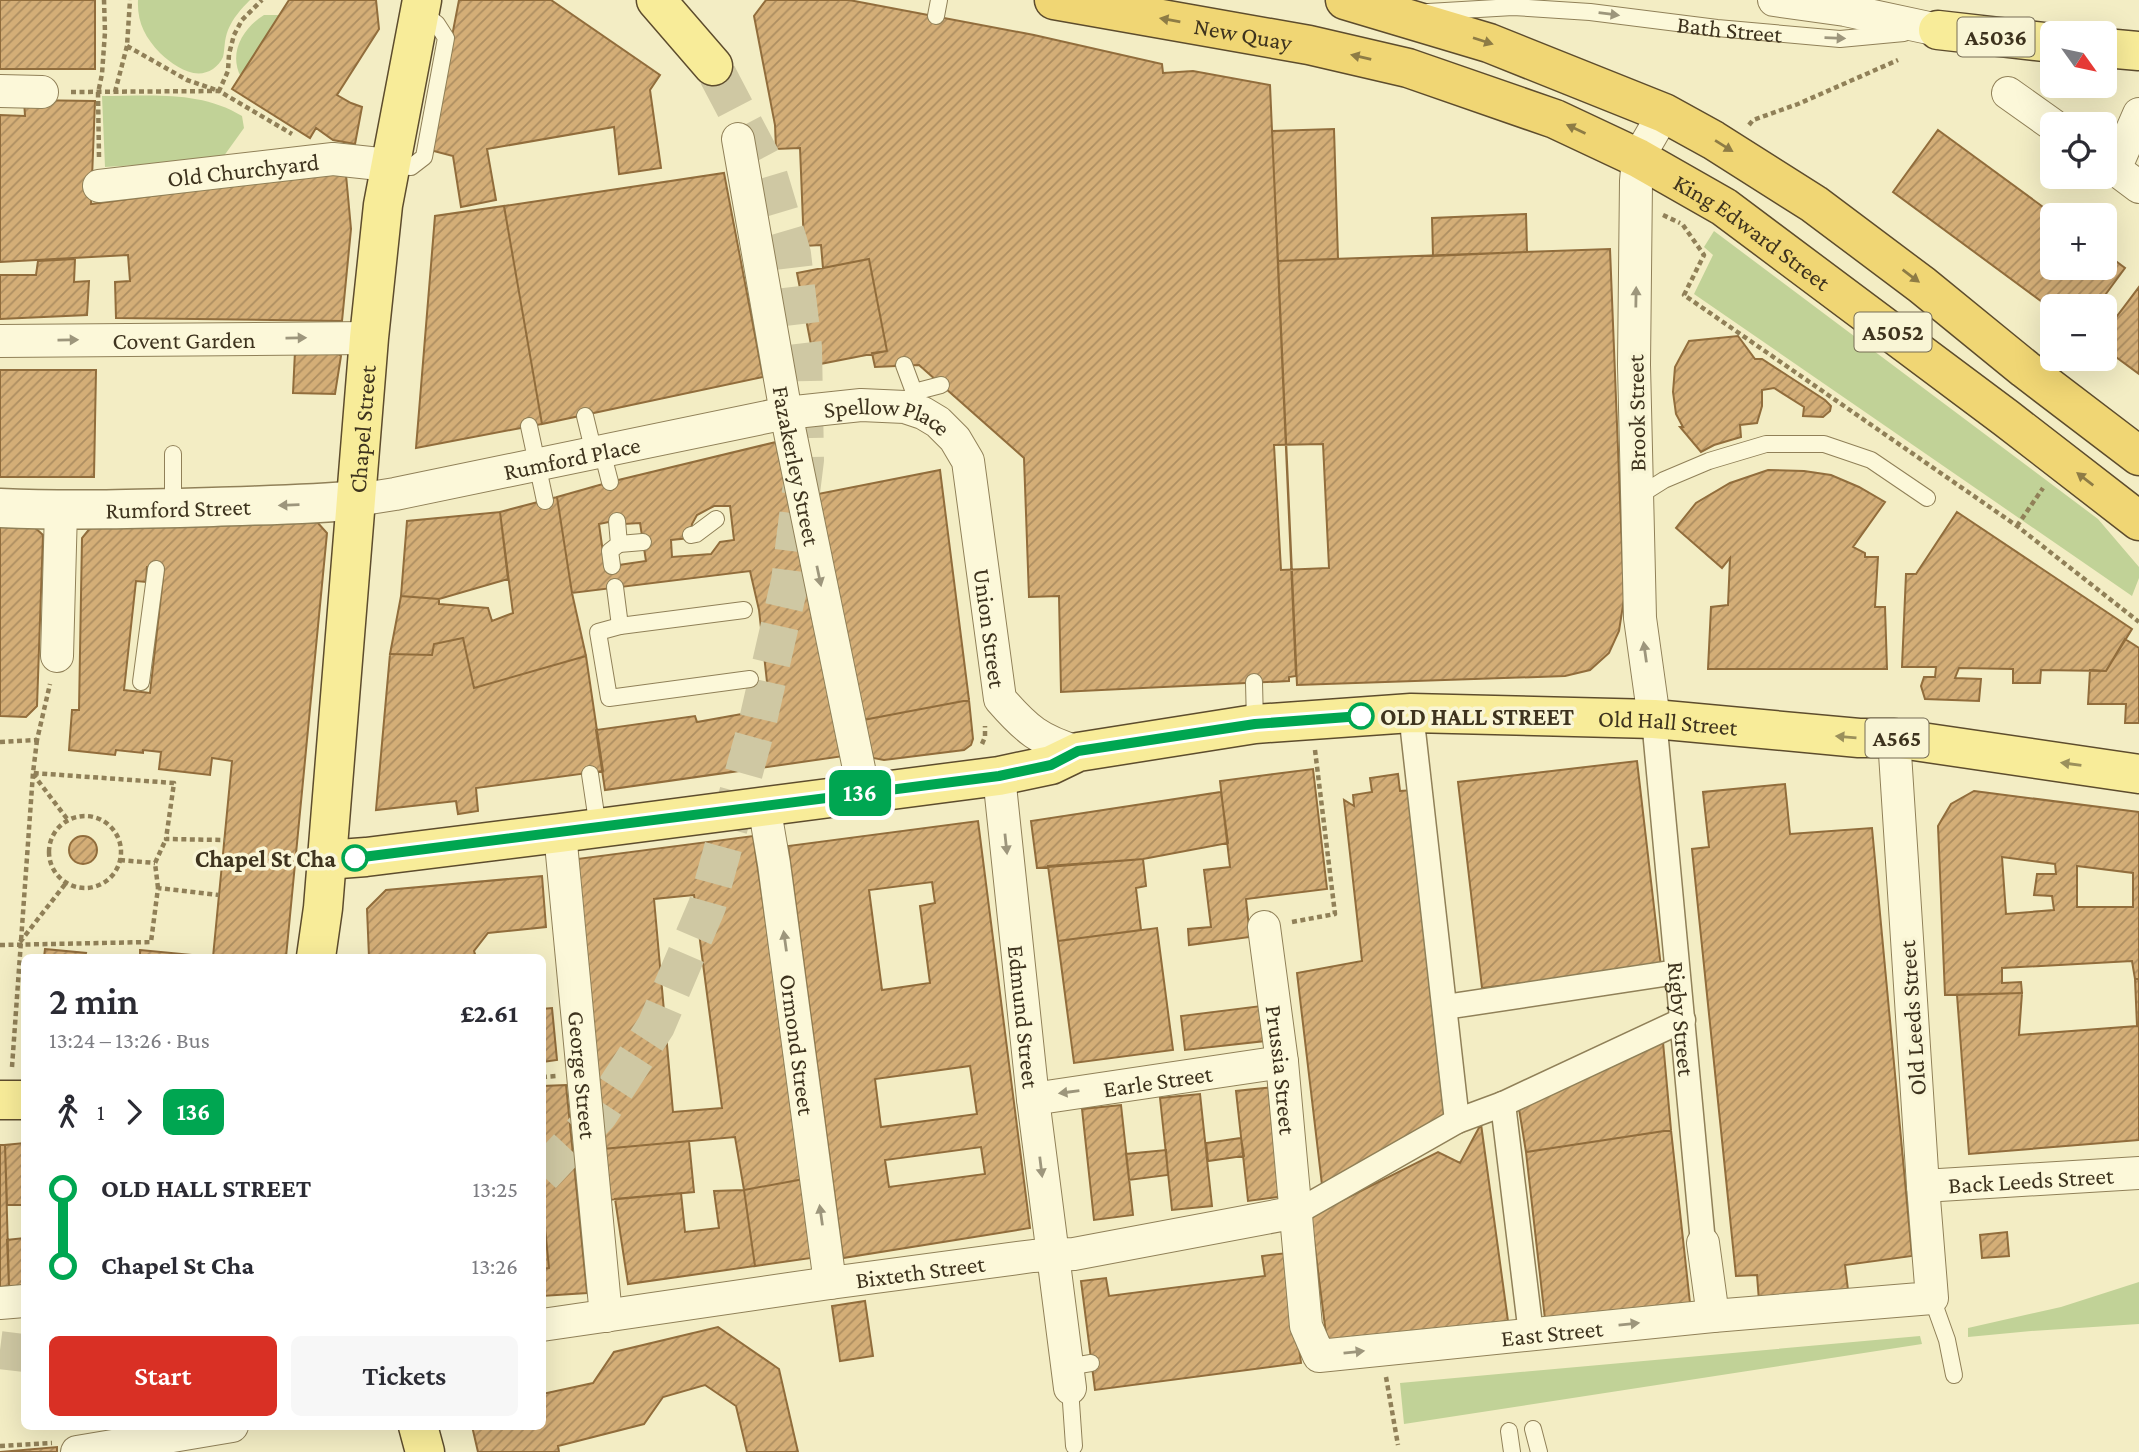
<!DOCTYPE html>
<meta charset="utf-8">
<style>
body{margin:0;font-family:"Crimson Pro",serif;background:#f7f7f7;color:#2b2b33;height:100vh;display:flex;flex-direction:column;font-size:26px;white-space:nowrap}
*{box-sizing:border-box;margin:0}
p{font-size:23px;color:#7c7c81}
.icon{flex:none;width:38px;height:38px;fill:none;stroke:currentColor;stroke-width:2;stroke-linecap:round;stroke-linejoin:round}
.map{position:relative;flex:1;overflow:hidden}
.panel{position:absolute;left:21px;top:954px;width:525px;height:476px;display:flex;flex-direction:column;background:#fff;border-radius:10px;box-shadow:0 7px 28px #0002}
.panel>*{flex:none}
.badge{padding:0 14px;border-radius:10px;font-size:24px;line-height:46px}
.needle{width:46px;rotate:123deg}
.controls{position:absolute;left:2040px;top:21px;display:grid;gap:14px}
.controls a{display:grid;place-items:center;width:77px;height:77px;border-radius:10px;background:#fff;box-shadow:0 7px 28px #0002;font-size:35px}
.map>.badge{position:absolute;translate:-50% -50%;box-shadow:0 0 0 4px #fff}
.legs{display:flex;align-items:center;gap:10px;height:77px;padding:0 28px;font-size:23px}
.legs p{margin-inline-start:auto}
.summary{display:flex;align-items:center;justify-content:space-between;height:119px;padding:0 28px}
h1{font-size:38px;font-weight:600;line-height:52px}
.primary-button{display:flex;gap:14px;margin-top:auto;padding:14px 28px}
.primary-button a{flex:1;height:80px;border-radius:10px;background:#d93025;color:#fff;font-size:28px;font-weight:600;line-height:80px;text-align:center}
.primary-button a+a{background:#f7f7f7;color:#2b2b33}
ul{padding:0 28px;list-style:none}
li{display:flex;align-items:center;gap:24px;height:77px;font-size:26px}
li i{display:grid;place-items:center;width:10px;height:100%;margin:0 9px;background:currentColor}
li i::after{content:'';width:18px;height:18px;margin:-9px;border:5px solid;border-radius:50%;background:#fff}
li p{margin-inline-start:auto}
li:first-child i{background:linear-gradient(#0000 50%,currentColor 0)}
li:last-child i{background:linear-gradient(currentColor 50%,#0000 0)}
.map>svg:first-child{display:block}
</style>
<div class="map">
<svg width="2139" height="1452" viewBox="0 0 2139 1452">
<defs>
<pattern id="building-hatch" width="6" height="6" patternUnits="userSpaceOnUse" patternTransform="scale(1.75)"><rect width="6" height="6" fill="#d4ae77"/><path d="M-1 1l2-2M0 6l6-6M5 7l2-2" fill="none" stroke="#ad8e61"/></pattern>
</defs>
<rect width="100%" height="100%" fill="#f3edc4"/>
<path fill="#c1d297" d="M138,0H250C241,9 233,18 228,30C224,40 225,48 223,57C221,62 217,66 213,69C195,81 174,66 160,53C145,37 137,22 138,0Z
M264,15H279L241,77C228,53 243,28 264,15Z
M102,96C150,96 200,90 242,116L244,128L221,160L105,167Z
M1714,231L2098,519L2139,567V578L2132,596L1694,294L1713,255L1704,247Z
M2139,1282V1324L2031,1331L1968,1337V1328L2061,1307Z
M1920,1336L1922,1344L1404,1424L1400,1383Z"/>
<path fill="url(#building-hatch)" stroke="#916d3c" stroke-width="2" fill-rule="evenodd" d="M0,0H95V69H0Z
M289,0H376L379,29L337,95L351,103L362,107L355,144L333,140L316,128L310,138L232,89Z
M459,0H551L660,75L650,90L661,168L619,174L614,127L487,149L496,200L461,207L453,156L430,150Z
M766,0H849L1034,35L1162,64L1163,73L1193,71L1270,85L1296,676L1289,677V681L1061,692L1059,596L1029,597L1024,458L919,365L875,367L872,353L887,351L869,259L823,268L821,245L804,246L800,148L776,149L775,125L754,16Z
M24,100L95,101L91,204L338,171L346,175L351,229L342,321L116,318L115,282L130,281L128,255L0,262V115L25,116Z
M1334,129L1338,259L1278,261L1272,131Z
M1938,130L2054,215L2053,268H2105V253L2125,268L2097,306H2053V310L1893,192Z
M724,173L763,377L542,424L504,206Z
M504,206L542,424L416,448L435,216Z
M1526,214L1527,252L1433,256L1432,218Z
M1610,249L1624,599L1619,631L1609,653L1590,670L1565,676L1297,685L1278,261Z
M75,259L74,282L89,281L87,315L0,319V275H36L38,261Z
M869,259L887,351L815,365L797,273Z
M2139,287V374L2105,349V332Z
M1738,336L1755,359H1762L1825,400L1831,406L1830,411L1823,417L1803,416L1804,407L1774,388L1762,390V406L1757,423L1740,425L1741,437L1714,445L1701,452L1680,427H1683L1676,414L1673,392L1675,367L1689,341Z
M295,351H335L341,356L335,394L293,393Z
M0,370H96L94,477H0Z
M776,442L844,756L605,790L596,730L695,716L697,722L770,709L759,610L750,571L572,593L557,497L610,482ZM714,506H730L734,540L720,542L711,554L672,557L671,540L690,538L692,524L697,515ZM623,519L624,524L640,523L646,561L605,567L599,524Z
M1323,444L1329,568L1281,570L1274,445Z
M940,470L969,700L863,720L818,494Z
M1768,470L1804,471L1831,475L1859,487L1885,502L1853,547L1865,553V557H1878L1875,607H1885L1887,669H1708L1711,607L1728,605L1730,558L1722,568L1676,528L1696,503L1730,483Z
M557,497L572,593L586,656L474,688L463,638L434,644L432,655L390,654L401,596L439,599V604L488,608L492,621L513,613L500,512Z
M500,512L508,579L439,599L401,596L407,521Z
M1957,512L2132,629L2106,671L2041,670L2040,683H2013V669L1959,668L1955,678L1981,679L1979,701L1925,699L1921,686L1924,677H1935L1936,667H1902L1906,574H1916Z
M317,522L327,533L286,957H213L232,761L212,758L210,775L159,769L161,752L143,750V753L116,750L115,755L69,750L72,710H79L82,538L91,527ZM147,567L164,569L150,693L124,690L136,581L146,582Z
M0,525L33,526L43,535L37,706L26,717L0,716Z
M463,638L474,688L586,656L603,771L476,788L478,811L458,814L456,801L376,810L390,654L432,655L434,644Z
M2125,639L2139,648V723H2125L2126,704H2088L2090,670L2106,671Z
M969,700L973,739L971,745L964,750L884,760L873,758L863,720Z
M1637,761L1661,967L1482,988L1458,782Z
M1313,769L1327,889L1246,899L1250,937L1189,945L1188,929L1211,927L1204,870L1230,867L1220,781Z
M1398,774L1400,791L1413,790L1453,1121L1322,1185L1297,973L1362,961L1344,800L1354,806L1353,795L1372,792L1370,778Z
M1785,784L1790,834L1872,828L1912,1256L1845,1265L1848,1290L1759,1301L1757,1275L1736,1276L1692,849L1709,847L1703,792Z
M1974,791L2139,812V979H2135L2132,961L2002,968V983L2021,982L2022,993L1945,995L1938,826L1951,804ZM2002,857L2055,864L2056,874H2037L2034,895L2052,896L2054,910L2006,914ZM2077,866L2133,873V907H2077Z
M1221,792L1228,843L1143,859L1037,868L1031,821Z
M978,821L1030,1228L843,1258L788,846ZM932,882L935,903L920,906L930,983L882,990L869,890ZM970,1066L977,1114L881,1127L875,1079ZM981,1147L985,1174L889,1187L885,1160Z
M753,836L804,1179L744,1190L735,1137L603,1149L577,859ZM694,895L722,1108L673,1112L654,899Z
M69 850a14 14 0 1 1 28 0a14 14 0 1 1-28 0Z
M1143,859L1146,886L1136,888L1141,930L1058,941L1048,866Z
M542,876L546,927L488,933L474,951L476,957H369L367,909L386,890Z
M1157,928L1173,1050L1074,1063L1058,941Z
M45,949L86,953L85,957H89H44Z
M140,950L193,955L192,957H140Z
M2135,979H2139V1140L1969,1154L1957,995L2022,993L2019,1035L2137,1026Z
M1261,1006L1265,1041L1185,1050L1181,1016Z
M552,1008L557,1060L542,1062V1009Z
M1663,1042L1671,1130L1526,1152L1519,1109Z
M566,1085L587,1293L542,1296V1269L549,1268L542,1198V1086Z
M1274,1087L1286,1196L1248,1201L1236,1091Z
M1200,1094L1212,1206L1172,1210L1160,1098Z
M1121,1105L1133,1215L1094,1220L1082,1109Z
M1481,1124L1508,1321L1327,1342L1311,1216L1438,1152L1460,1163Z
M1671,1130L1690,1303L1545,1319L1526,1152Z
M1241,1138L1244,1156L1208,1161L1206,1143Z
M689,1141L694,1192L608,1200L603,1149Z
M24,1143V1205H7L5,1145Z
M0,1145H5L9,1286L0,1287Z
M1166,1150L1168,1175L1129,1180L1126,1154Z
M804,1179L818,1257L755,1266L744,1190Z
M744,1190L755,1266L628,1284L615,1199L681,1193L685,1232L719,1228L714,1191Z
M542,1198L549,1268L542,1269Z
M2007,1232L2009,1256L1982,1258L1980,1235Z
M24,1238V1286H9L7,1240Z
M1287,1253L1301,1363L1095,1390L1081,1281L1106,1278L1109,1296L1265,1276L1262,1256Z
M865,1301L873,1356L840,1361L832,1306Z
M718,1327L779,1369L798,1452H747L736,1406L705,1385L663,1397L644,1424L558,1446L559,1452H478L472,1426H542V1394L593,1383L614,1352Z
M57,1447V1452H0Z"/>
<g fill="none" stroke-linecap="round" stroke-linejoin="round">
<path stroke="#cfc8a3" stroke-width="38" stroke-dasharray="38 19" stroke-linecap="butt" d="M542,1175L599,1114L656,1026L707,906L757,725L790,581L805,460L803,347L792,254L766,167L713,66
M0,1350L24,1353"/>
<defs>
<g id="service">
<path id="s1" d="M1428,12L1513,7L1590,12L1717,28L1840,39L1904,33"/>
<path d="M936,16L939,0"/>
<path d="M390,165L411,167L424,157L446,38L437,24L422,12"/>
<path d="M904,365L914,392"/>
<path d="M905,407L914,392L941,385"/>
<path d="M585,416L594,453"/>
<path d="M529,426L545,501"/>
<path d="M602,451L610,482"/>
<path d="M173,454V508"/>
<path d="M1637,497L1664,480L1709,461L1766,444H1824L1871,460L1927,498"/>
<path d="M691,535L696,534L716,519"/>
<path d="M619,544L643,542"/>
<path d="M612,566L610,551L619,544L617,521"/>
<path d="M615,587L620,626L744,610"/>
<path d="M620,626L598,632L609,698L750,679"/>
<path d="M141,682L156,569"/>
<path d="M1254,682L1255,724"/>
<path d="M590,774L598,828"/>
<path d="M1932,1298L1947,1340L1954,1375"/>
<path d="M1067,1367L1091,1363"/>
<path d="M1070,1388L1074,1446"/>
<path d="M1533,1429L1539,1452"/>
<path d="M1509,1431L1512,1452"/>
</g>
<g id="pedestrian">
<path d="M1411,713L1457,1121"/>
<path id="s2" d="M1654,719L1703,1243"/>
<path d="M1445,1007L1677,972"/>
<path d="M1503,1104L1531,1334"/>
<path d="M1297,1212L1457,1121L1503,1104L1683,1020"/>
</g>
<g id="minor">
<path d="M1774,0L1845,10L1938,30"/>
<path d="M0,91L42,92"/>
<path d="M2008,93L2053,125"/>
<path d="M2139,114L2115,169L2139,187"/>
<path id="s3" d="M738,139L786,413L864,793"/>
<path id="s4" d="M99,186L333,159L389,165"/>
<path id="s5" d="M0,341L369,338"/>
<path id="s6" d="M357,500L395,494L786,413L861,405L905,407L923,413L938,422L955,439L968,461L1000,699C1027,730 1039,740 1078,752"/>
<path d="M57,656L61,510"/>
<path d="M1654,719L1640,618L1634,365L1636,181L1638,158L1664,113"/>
<path id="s7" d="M999,776L1033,1099L1070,1388"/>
<path id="s8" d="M764,805L774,864L830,1283"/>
<path id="s9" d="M560,833L606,1316"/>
<path id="s10" d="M1264,927L1282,1062L1306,1326L1319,1356L1713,1316L1932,1298L1923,1186L1894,738"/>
<path id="s11" d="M1033,1099L1282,1062"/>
<path id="s12" d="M1923,1186L2139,1173"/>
<path d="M1703,1243L1713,1316"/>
<path d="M0,1303L24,1301"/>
<path id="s13" d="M542,1325L830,1283L1033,1256L1074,1254L1297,1212"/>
<path d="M77,1452L232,1426"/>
</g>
<g id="tertiary">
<path id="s14" d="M0,508C71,511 142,509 213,507C262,505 310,505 357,500"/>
</g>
<g id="primary">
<path d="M656,0L713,66"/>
<path d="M1938,30L2053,43"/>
<path d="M2105,48L2139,51"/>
<path id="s15" d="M326,860L366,857L560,833L999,776L1051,765L1078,752L1255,724L1411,713L1654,719L1859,738H1894L2139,774"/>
<path id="s16" d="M316,957L323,908L369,338L383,205L422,0"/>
<path d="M0,1100H24"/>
<path d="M418,1426L425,1452"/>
</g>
<g id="trunk">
<path id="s17" d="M1054,0L1309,45L1408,68L1555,119L1638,158L1724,207L2006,418L2139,521"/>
<path d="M1345,0L1489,43L1664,113L1713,140L1814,204L1922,285L2025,369L2139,456"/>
</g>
</defs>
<use href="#service" stroke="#908058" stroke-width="18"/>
<use href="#pedestrian" stroke="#908058" stroke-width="27"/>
<use href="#minor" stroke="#908058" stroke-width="34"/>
<use href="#tertiary" stroke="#908058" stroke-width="41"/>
<use href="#primary" stroke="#5d4c2d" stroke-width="41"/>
<use href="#trunk" stroke="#5d4c2d" stroke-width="41"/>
<path stroke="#908058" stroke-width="4.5" stroke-dasharray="5 3.5" stroke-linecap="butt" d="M127,46L187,80L219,91L228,71L229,54L234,35L242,20L262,0
M71,92L219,91L292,134
M115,92L127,46L130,0
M1749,125L1753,120L1798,104L1898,60
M99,157L98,93L102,74L105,32L104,0
M1663,215L1680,223
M1683,225L1704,255L1684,295L2017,526L2139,622
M2017,526L2043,488
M37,740L33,773L174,783L166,839L225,840
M0,742L37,740L50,684
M982,744L985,737V726
M33,774L68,820
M49 852a36 36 0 1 1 72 0a36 36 0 1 1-72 0Z
M120,860L155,863
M158,888L155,863L166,839
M1292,922L1335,914L1315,750
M20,942L66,883
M0,945L151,942L158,888L219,895
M12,1067L33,773
M542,1077L556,1076
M1386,1377L1398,1445
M0,1446L52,1443"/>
<use href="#service" stroke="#fcf8d9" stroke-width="16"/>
<use href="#pedestrian" stroke="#fcf8d9" stroke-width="24"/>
<use href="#minor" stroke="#fcf8d9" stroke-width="32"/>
<use href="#tertiary" stroke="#fcf8d9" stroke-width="38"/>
<use href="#primary" stroke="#f8ec99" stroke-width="38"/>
<use href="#trunk" stroke="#f0d674" stroke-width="38"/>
</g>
<defs><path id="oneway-solid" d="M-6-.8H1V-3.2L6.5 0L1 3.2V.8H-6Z" transform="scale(1.75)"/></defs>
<g fill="#9d967c">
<use href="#oneway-solid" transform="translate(1609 14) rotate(7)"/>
<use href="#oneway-solid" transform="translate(1835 38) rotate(2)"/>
<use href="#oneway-solid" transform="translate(1636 297) rotate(-89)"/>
<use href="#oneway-solid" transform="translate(296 338) rotate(-1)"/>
<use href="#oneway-solid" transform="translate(68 340) rotate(-1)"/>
<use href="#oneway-solid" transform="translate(289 505) rotate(178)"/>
<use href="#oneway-solid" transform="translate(819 576) rotate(78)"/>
<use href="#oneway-solid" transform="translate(1645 652) rotate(-98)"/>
<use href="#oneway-solid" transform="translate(1006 844) rotate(84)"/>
<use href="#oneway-solid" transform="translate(785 941) rotate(-98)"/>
<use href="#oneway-solid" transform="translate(1069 1092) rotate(172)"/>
<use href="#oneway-solid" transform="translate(1041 1167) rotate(83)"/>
<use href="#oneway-solid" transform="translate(821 1215) rotate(-98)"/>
<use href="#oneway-solid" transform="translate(1629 1324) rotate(-6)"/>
<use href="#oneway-solid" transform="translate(1354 1352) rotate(-6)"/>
</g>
<g fill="#8e7c45">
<use href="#oneway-solid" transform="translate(1170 20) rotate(-170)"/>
<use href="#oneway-solid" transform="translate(1483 41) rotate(18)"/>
<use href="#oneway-solid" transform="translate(1361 57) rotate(-167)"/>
<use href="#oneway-solid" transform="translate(1576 129) rotate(-155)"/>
<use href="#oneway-solid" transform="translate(1724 146) rotate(32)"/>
<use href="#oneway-solid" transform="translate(1911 276) rotate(37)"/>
<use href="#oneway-solid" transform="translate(2085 479) rotate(-142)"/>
</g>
<g fill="#9b905c">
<use href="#oneway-solid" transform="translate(1846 737) rotate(-175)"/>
<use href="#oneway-solid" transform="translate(2071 764) rotate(-172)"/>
</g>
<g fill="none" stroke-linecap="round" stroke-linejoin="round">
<defs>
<path id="line-1" d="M355,858L999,776L1051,765L1078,751L1255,724L1361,716"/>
</defs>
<use href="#line-1" stroke="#fff" stroke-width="16"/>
<use href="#line-1" stroke="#00a651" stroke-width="10"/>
</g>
<g fill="#fff" stroke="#00a651" stroke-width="3.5">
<circle cx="1361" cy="716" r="12"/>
<circle cx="355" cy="858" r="12"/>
</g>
<g text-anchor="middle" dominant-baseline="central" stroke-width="7" stroke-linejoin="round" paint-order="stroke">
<g fill="#f9f5d5" stroke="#766d55" stroke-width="2">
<rect x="1957.5" y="17.5" width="77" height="39" rx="5"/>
<rect x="1854.5" y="312.5" width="77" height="39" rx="5"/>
<rect x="1865.5" y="718.5" width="63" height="39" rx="5"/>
</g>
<g font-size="23" font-weight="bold" fill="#3e331e">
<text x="1996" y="37">A5036</text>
<text x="1893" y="332">A5052</text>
<text x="1897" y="738">A565</text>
</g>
<g font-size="24" fill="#3e331e" stroke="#f9f5d5">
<text stroke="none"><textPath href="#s1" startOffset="303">Bath Street</textPath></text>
<text stroke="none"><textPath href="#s17" startOffset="192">New Quay</textPath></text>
<text stroke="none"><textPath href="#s4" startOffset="145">Old Churchyard</textPath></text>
<text stroke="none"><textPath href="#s17" startOffset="744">King Edward Street</textPath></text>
<text stroke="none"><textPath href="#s5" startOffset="184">Covent Garden</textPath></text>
<text transform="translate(1636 413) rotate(-91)">Brook Street</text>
<text stroke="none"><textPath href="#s6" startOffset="541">Spellow Place</textPath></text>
<text stroke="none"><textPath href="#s16" startOffset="530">Chapel Street</textPath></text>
<text stroke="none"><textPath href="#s6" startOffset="219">Rumford Place</textPath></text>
<text stroke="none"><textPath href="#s3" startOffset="332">Fazakerley Street</textPath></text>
<text stroke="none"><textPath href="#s14" startOffset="178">Rumford Street</textPath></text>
<text stroke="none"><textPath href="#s6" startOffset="812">Union Street</textPath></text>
<text stroke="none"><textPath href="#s15" startOffset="1354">Old Hall Street</textPath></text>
<text stroke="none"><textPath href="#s7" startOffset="242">Edmund Street</textPath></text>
<text stroke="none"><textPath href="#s2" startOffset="301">Rigby Street</textPath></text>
<text transform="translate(1912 1018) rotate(-94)">Old Leeds Street</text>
<text stroke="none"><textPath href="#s8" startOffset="242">Ormond Street</textPath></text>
<text stroke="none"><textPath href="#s10" startOffset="144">Prussia Street</textPath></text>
<text stroke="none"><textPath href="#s9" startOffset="243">George Street</textPath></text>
<text stroke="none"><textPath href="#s11" startOffset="126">Earle Street</textPath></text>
<text stroke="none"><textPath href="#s12" startOffset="108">Back Leeds Street</textPath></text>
<text stroke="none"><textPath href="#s13" startOffset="382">Bixteth Street</textPath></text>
<text stroke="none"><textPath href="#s10" startOffset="668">East Street</textPath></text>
</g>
<g font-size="24" font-weight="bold" fill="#3e331e" stroke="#f9f5d5" text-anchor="start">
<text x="1380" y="716">OLD HALL STREET</text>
<text x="336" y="858" text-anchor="end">Chapel St Cha</text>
</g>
</g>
</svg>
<div class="controls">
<a><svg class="needle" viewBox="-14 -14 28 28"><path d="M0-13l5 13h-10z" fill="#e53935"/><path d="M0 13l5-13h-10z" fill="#7c7c81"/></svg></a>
<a><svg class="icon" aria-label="locate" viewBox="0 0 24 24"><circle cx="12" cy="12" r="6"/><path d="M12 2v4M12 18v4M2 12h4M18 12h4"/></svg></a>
<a>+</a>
<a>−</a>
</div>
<b class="badge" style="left:860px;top:793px;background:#00a651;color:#fff">136</b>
<section class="panel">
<div class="summary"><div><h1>2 min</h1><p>13:24 – 13:26 · Bus</p></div><b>£2.61</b></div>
<div class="legs"><svg class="icon" aria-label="walk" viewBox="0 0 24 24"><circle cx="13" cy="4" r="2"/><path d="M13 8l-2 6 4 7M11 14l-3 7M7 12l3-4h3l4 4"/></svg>1<svg class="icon" aria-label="forward" viewBox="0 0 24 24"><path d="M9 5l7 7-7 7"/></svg><b class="badge" style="background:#00a651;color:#fff">136</b></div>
<ul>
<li><i style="color:#00a651"></i><b>OLD HALL STREET</b><p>13:25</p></li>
<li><i style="color:#00a651"></i><b>Chapel St Cha</b><p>13:26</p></li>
</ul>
<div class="primary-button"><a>Start</a><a>Tickets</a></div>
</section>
</div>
